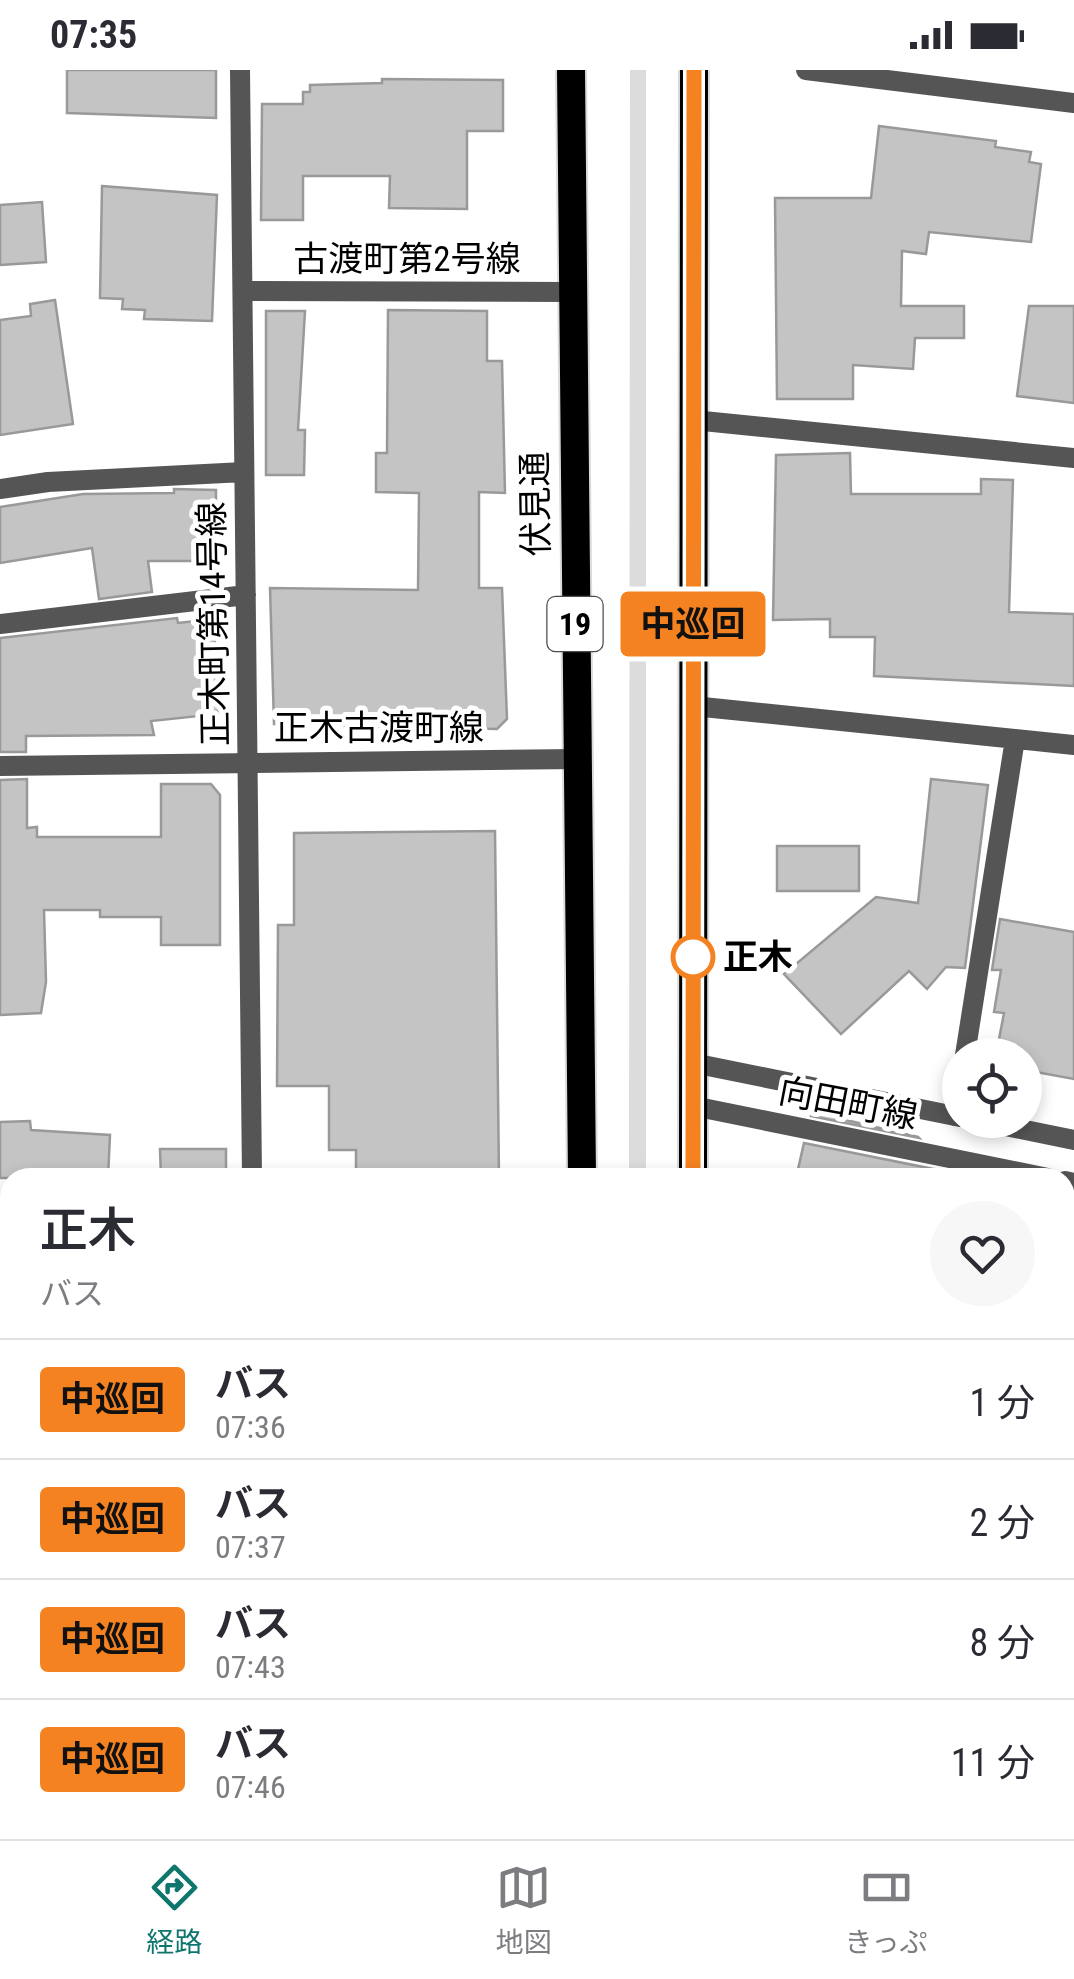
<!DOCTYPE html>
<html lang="ja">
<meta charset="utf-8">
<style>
body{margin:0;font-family:"Roboto Condensed","Noto Sans JP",sans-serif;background:#f7f7f7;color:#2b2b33;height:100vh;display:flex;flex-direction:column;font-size:38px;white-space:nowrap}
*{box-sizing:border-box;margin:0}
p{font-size:32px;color:#7c7c81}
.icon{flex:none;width:55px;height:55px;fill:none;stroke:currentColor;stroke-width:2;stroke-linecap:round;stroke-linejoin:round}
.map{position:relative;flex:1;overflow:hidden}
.details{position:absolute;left:0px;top:1098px;width:1075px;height:672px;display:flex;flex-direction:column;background:#fff;border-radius:30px 30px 0 0;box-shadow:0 5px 15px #0003}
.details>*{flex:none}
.badge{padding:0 20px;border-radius:8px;font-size:35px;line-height:65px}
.buttons{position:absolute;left:942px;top:968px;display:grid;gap:20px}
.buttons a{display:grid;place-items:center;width:100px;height:100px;border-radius:50%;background:#fff;box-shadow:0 5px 15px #0003;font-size:50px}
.map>.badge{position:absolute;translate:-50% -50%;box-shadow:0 0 0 5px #fff}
.round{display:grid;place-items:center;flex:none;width:105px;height:105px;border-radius:52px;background:#f7f7f7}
.headline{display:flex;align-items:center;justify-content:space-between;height:170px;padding:0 40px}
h1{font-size:48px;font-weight:600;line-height:75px}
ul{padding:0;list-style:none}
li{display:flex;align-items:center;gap:30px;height:120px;padding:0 40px;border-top:2px solid #e1e1e2}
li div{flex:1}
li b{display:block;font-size:38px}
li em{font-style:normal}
li .badge{min-width:110px;font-weight:700;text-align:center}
.status{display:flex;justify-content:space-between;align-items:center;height:70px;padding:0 50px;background:#fff;direction:ltr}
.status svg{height:28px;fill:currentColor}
.dock{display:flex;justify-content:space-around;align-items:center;height:140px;border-top:2px solid #e1e1e2;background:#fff;font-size:28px;color:#7c7c81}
.dock a{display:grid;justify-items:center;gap:5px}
.dock .selected{color:#0f766e}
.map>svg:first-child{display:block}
</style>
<div class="status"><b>07:35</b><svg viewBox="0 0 49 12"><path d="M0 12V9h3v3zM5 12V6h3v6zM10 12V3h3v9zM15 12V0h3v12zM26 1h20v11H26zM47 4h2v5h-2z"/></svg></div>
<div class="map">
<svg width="1074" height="1769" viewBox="0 0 1074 1769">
<rect width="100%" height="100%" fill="#fff"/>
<path fill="#dcdcdc" d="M630,0H646V1108L629,1107Z
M0,1210L10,1214V1348L0,1344Z"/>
<path fill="#c4c4c4" stroke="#999" stroke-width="2.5" d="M67,0H216V48L67,43Z
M382,9L503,10V61H467V139L389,138L390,106H303V150H261L262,34H303V22H310V15L382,13Z
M879,56L996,71L995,77L1031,82L1029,92L1041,94L1031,172L929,162L926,184L902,181L901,236H964V268H915L913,299L853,295V329H777L775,128H871Z
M102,116L217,125L212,251L144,249L145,240L122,239L123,229L100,228Z
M42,132L46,192L0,195V135Z
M55,230L73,354L0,365V250L31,246L30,234Z
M1029,236H1074V333L1017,326Z
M388,240L487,241V291H502L505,423L479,422V518H502L507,649L497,659L274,654L270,518L418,520L419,423L376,422V383H387Z
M266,241H305L298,360H305L304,405H266Z
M850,383L851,424H981V409L1013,410L1009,542L1074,544V616L874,606L875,567H830V549L773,550L776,385Z
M174,419L216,420V491H148L152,522L99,529L92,478L0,493V437L83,424L174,423Z
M177,548L178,553L214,549L218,644L151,651L154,665L26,666V682H0V568Z
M27,709V758L37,757V767H161V714H211L220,725V875H161V847H100V840H44L46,912L41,943L0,945V710Z
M931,709L988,715L965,898L946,897L927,919L909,901L841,964L784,904L876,827L918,833Z
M495,761L499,1108H356V1080H329V1016H277L278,855H294V763Z
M777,776H859V821H777Z
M1000,849L1074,862V1009L1025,1000V985H996L1004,943L994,942L1001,900H992Z
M812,1042L918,1067L919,1068L811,1046Z
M30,1051L31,1060L110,1065L108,1108H0V1052Z
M804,1073L943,1101L948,1108H796Z
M160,1079H226V1108H161Z"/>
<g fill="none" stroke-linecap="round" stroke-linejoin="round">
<defs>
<path id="trunk" d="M571,0L582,1108
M693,1108L694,0
M585,1769V1760
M691,1769V1760"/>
</defs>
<use href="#trunk" stroke="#dbdbdb" stroke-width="32"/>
<path stroke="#555" stroke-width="20" d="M240,0L252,1108
M806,0L1074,33
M245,221L570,222
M693,350L1074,388
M0,419L48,412L244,402
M0,554L246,525
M693,636L1074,675
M0,696L578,689
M965,985L1015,669
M955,1046L960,1017
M0,1169L10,1172
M1065,1438L1074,1442
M1065,1634L1074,1626
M0,1704L10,1708
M132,1760L153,1769"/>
<path stroke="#555" stroke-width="20" d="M693,993L960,1047
M693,1036L1048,1108
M976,1050L1074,1070
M1065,1111L1074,1113"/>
<use href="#trunk" stroke="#000" stroke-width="28"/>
<path stroke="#000" stroke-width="8" stroke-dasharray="15 5 2.5 5" stroke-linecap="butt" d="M0,1372L10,1375
M0,1408L10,1412
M0,1448L10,1452
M0,1530L10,1535
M0,1566L10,1570
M0,1597L10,1602
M1065,1751L1074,1754
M355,1760L375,1769
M450,1760L472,1769
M534,1760L557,1769
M801,1760L827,1769
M906,1760L929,1769"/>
</g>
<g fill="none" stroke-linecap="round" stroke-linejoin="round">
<defs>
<path id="line" d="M693,1108L694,0"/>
</defs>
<use href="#line" stroke="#fff" stroke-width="22"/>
<use href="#line" stroke="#f58220" stroke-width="15"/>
</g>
<circle fill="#fff" stroke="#f58220" stroke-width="5" cx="693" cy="887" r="20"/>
<g text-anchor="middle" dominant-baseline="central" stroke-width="10" stroke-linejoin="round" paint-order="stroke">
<rect fill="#fff" stroke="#4c4c4c" stroke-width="2.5" x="547.5" y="527" width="55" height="54" rx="8"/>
<g font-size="32" font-weight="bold" fill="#000">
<text x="575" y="554">19</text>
</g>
<g font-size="35" fill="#000" stroke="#fff">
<text x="407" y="189">古渡町第2号線</text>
<text transform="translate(536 434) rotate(-91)">伏見通</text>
<text transform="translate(214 554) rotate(-91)">正木町第14号線</text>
<text x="379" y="658">正木古渡町線</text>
<text transform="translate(848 1034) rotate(11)">向田町線</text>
</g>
<g font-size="35" font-weight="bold" fill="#000" stroke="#fff" text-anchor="start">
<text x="723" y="887">正木</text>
</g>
</g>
</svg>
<div class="buttons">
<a><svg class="icon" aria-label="locate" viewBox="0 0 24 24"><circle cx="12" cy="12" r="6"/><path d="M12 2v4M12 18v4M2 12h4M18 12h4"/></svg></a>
</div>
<b class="badge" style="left:693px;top:554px;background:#f58220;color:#111">中巡回</b>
<section class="details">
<div class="headline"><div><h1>正木</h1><p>バス</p></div><a class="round"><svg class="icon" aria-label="heart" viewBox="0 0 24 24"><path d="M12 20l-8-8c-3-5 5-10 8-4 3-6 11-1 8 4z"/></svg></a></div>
<ul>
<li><span class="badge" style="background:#f58220;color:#111">中巡回</span><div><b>バス</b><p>07:36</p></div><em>1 分</em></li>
<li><span class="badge" style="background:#f58220;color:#111">中巡回</span><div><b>バス</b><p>07:37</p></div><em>2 分</em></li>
<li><span class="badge" style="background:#f58220;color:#111">中巡回</span><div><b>バス</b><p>07:43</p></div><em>8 分</em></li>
<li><span class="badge" style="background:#f58220;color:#111">中巡回</span><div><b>バス</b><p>07:46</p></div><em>11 分</em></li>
</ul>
</section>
</div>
<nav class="dock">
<a class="selected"><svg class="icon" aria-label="directions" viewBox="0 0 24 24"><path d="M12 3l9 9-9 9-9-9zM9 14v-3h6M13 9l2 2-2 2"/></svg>経路</a>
<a><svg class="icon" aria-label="map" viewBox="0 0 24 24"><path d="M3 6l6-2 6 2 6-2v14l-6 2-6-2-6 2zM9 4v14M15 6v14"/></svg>地図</a>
<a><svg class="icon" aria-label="tickets" viewBox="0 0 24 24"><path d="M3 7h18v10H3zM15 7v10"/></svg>きっぷ</a>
</nav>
